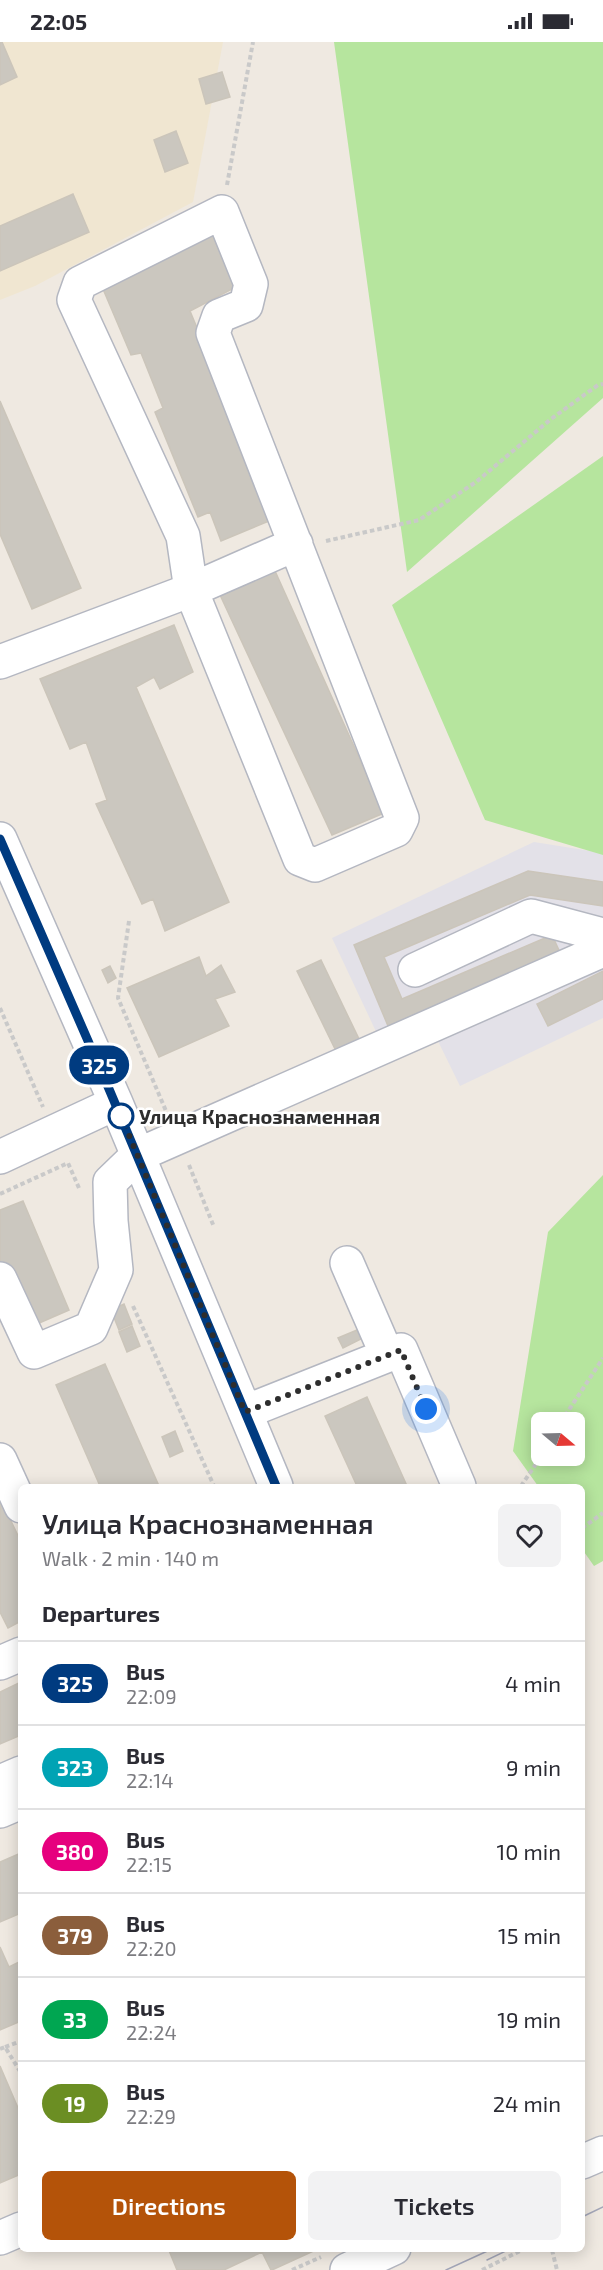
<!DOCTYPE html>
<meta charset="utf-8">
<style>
body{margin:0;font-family:"Exo 2",sans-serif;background:#f2f2f3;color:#2b2b33;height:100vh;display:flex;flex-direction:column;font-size:22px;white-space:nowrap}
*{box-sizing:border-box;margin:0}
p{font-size:20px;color:#7c7c81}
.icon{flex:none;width:33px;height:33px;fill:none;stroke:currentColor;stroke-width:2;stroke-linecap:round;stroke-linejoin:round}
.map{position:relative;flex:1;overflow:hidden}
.side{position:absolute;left:18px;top:1442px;width:567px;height:768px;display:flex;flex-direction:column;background:#fff;border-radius:9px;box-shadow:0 3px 15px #0003}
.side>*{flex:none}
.badge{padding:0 12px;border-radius:20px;font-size:21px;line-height:39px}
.needle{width:39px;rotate:109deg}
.tools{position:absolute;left:531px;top:1370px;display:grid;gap:12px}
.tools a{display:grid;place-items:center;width:54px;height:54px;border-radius:9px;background:#fff;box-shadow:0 3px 15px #0003;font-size:30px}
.you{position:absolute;width:30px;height:30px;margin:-15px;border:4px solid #fff;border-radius:50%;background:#1a73e8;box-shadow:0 0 0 9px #1a73e833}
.map>.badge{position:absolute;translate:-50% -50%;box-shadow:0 0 0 3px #fff}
h2{padding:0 24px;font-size:22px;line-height:54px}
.round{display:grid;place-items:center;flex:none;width:63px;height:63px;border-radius:9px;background:#f2f2f3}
.head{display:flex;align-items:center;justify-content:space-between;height:102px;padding:0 24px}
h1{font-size:28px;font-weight:600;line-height:45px}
.cta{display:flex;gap:12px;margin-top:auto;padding:12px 24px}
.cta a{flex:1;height:69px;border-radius:9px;background:#b45309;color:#fff;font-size:24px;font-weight:600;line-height:69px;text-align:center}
.cta a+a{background:#f2f2f3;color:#2b2b33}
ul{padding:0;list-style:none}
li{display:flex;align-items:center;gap:18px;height:84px;padding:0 24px;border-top:2px solid #e1e1e2}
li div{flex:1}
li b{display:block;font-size:22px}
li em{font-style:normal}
li .badge{min-width:66px;font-weight:700;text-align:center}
.status{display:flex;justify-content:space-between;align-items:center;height:42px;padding:0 30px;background:#fff;direction:ltr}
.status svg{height:16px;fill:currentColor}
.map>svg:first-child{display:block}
</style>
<div class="status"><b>22:05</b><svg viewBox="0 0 49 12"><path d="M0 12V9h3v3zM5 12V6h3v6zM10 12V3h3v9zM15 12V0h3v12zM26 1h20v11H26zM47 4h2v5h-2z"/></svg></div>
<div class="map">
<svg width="603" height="2228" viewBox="0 0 603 2228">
<rect width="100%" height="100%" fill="#efe9e1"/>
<path fill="#e3e1e8" d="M534,800L603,811V976L460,1044L435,993L388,1015L332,896Z"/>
<path fill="#f0e6d1" d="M0,0H223L193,160L35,244L0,258Z"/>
<path fill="#b6e59e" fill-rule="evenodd" d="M334,0H603V356L407,530Z
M603,414V813L485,778L392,563Z
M603,1133V1519L594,1524L582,1507V1444H538L513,1409L548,1190ZM542,1380H574V1413H542Z"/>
<path fill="#cbc7bf" stroke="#cbc5ba" stroke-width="1.5" d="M0,0H2L17,35L0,43Z
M222,30L230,55L206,62L199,37Z
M176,89L188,121L165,130L154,98Z
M73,152L89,190L0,229V184Z
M212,192L236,245L190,269L276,476L221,499L210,470L198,475L155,370L163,366L141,311L131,313L100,240Z
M0,359L81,546L32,567L0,492Z
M275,529L384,771L332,793L220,553Z
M174,583L193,630L160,647L154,635L136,645L229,860L165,889L153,857L142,862L96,762L107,758L86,700L70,707L40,637Z
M528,829L603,840V864L530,853L384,915L402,957L552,893L563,917L391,991L354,903Z
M199,915L206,934L221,923L235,950L215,957L229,984L159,1015L127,946Z
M321,918L359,997L336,1009L297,929Z
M110,924L116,936L108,941L102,928Z
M603,929V957L548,984L537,962Z
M23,1159L69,1268L30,1285L0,1227V1168Z
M124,1262L132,1282L119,1288L111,1268Z
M132,1284L140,1304L127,1310L119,1290Z
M357,1288L361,1297L343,1306L338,1296Z
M105,1322L159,1444H100L56,1343Z
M367,1355L407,1444H357L325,1374Z
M175,1389L183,1409L170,1415L162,1395Z
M0,1456L21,1500V1579L8,1586L0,1570Z
M21,1640V1693L0,1702V1650Z
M21,1811V1871L0,1880V1820Z
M0,1905L9,1925L19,1920L21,1924V1979L0,1988Z
M0,2024L21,2073V2132L0,2141Z
M168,2206H320L272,2228H271L262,2210L224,2228H177Z"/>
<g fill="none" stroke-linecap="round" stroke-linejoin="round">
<defs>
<path id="minor" d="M222,170L251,242L246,263L219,274L213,291L402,776L396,788L315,823L300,817L191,548L183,494L74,258L80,241Z
M0,620L191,548L296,502
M0,797L116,1061L276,1444
M415,928L531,874L603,893
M0,1115L116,1061
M347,1221L387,1313
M0,1237L34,1310L91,1286L116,1228L111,1179L110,1140L138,1113L603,908
M245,1370L401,1308L459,1444
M0,1418L21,1464
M0,1621L21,1612
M0,1740L21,1731
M0,1769L21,1760
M582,2120L603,2111
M0,2196L21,2187
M347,2228L394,2206"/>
</defs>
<use href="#minor" stroke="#b4b7c1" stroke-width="36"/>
<path stroke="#c9c9c9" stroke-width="4" stroke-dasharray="4.5 3" stroke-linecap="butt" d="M227,143L253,0
M326,499L419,478L476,440L551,377L598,343L603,342
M129,879L118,956L166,1069
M0,966L43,1065
M189,1123L214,1185
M0,1152L68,1121L79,1146
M133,1264L214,1444
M561,1380L603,1316
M521,1444L542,1413
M582,1486L603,1471
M5,2005L21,1999
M0,2007L5,2005L21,2031
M552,2208L557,2228
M292,2228L321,2215
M482,2228L526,2206"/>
<use href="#minor" stroke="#fff" stroke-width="33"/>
<path stroke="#a3a6b8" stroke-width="1.5" d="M582,2175L603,2165
M487,2218L512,2206
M446,2228L494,2206"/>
</g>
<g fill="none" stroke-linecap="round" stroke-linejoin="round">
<defs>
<path id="line" d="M0,797L109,1047L276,1444"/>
</defs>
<use href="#line" stroke="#fff" stroke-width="14"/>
<use href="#line" stroke="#003b80" stroke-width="9"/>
<path stroke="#2e2e2e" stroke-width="6" stroke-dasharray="0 10.8" d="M121,1074L245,1370L401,1308L426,1367"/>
</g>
<circle fill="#fff" stroke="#003b80" stroke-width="3" cx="121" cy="1074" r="12"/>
<g text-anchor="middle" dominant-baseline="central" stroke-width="5" stroke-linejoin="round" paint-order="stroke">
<g font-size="20" font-weight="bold" fill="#2e2e2e" stroke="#fff" text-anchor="start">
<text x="139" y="1074">Улица Краснознаменная</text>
</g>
</g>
</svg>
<div class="tools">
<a><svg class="needle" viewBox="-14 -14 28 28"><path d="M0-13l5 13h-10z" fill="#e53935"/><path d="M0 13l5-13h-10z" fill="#7c7c81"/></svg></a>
</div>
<div class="you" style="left:426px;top:1367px"></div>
<b class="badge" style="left:99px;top:1023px;background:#003b80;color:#fff">325</b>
<section class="side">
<div class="head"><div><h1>Улица Краснознаменная</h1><p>Walk · 2 min · 140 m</p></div><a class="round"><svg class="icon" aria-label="heart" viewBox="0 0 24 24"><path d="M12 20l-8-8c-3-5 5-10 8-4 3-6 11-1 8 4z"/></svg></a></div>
<h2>Departures</h2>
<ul>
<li><span class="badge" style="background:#003b80;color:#fff">325</span><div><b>Bus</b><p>22:09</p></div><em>4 min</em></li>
<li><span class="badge" style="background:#00a3b4;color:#fff">323</span><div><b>Bus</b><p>22:14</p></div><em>9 min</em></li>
<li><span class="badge" style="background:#e6007e;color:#fff">380</span><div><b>Bus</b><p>22:15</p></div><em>10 min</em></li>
<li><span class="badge" style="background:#8b5e3c;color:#fff">379</span><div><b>Bus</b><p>22:20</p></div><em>15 min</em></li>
<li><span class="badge" style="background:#00a651;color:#fff">33</span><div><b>Bus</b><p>22:24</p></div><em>19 min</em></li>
<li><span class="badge" style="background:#6b8e23;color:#fff">19</span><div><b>Bus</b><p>22:29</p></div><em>24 min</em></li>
</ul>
<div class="cta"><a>Directions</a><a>Tickets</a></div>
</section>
</div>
